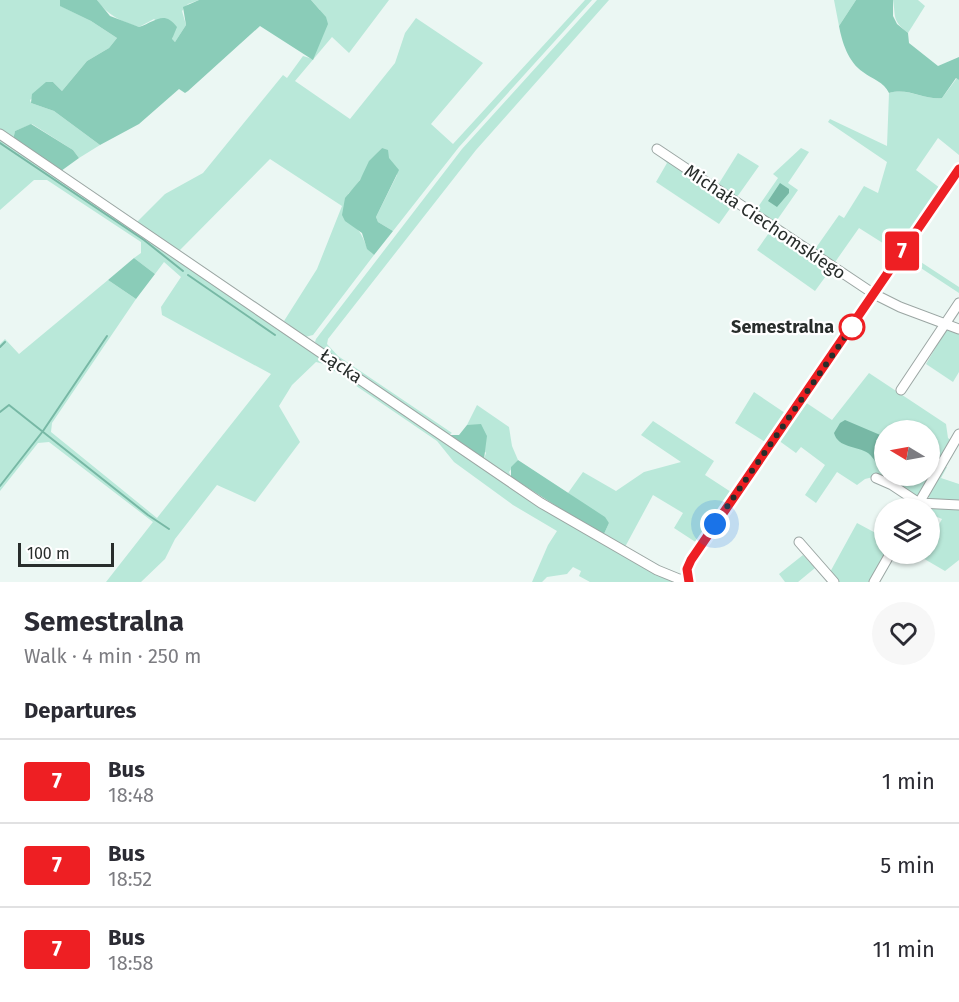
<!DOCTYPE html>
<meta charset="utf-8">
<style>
body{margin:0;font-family:"Fira Sans",sans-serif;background:#f7f7f7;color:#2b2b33;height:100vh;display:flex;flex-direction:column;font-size:22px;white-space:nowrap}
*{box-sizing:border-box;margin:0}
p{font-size:20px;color:#7c7c81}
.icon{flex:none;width:33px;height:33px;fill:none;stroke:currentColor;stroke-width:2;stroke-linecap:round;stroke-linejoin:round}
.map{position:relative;height:582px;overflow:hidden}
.drawer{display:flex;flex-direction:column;background:#fff;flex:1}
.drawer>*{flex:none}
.badge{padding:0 12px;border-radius:4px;font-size:21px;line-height:39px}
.needle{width:39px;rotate:280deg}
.tools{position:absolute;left:874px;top:420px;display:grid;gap:12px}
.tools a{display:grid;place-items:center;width:66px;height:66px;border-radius:50%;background:#fff;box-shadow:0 2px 4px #0004;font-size:30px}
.scale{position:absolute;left:18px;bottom:15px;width:96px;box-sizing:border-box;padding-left:6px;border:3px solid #282d2b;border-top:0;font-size:16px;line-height:21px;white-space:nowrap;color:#282d2b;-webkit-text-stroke:4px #fff;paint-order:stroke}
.you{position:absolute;width:30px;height:30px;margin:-15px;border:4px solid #fff;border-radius:50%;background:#1a73e8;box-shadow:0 0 0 9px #1a73e833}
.map>.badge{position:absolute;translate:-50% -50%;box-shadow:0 0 0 3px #fff}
h2{padding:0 24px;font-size:22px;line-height:54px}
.round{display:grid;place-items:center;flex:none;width:63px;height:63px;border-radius:32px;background:#f7f7f7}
.overview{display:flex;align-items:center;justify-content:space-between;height:102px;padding:0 24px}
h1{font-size:28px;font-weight:700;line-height:45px}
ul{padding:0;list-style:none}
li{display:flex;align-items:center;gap:18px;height:84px;padding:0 24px;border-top:2px solid #e1e1e2}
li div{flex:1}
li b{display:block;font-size:22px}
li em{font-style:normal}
li .badge{min-width:66px;font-weight:700;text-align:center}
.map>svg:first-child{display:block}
</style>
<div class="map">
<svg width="959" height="582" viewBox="0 0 959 582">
<rect width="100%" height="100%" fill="#ebf7f3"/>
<path fill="#b9e8d9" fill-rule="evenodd" d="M0,0H60L61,6L91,21L117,38L109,48L87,61L62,91L53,82L30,100L31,103L54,111L100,145L79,158L73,150L32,124L15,131L13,140L0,131Z
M97,0H199L188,4L182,11L186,25L175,42L172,40L173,34L154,19L139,27C122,22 107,15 97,0Z
M311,0H389L349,53L332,37L295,81L350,119L395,63L405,33L416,18L483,63L431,124L453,144L585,0H592L459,147L393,231L378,222L376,217L397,175L382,148C368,162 362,182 348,194L353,226C365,233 363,247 374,255L313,335L305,337L284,321L317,269L342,206L270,159L179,251L137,222L165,194L203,173L283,75L287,78L303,56L313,59L318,45L320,10Z
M597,0H609L476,150L328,339L327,344L338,356L452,433L448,435L330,356L315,342L316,339L462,149Z
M834,0H856L839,26Z
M893,0H918L925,6L908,33C892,20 896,18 893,0Z
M957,78L959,80V155L938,138L916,170L940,188L897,252L859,228L833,265L813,252L839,215L844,218L864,186L878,193L887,162L828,122L830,119L887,146L889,93C907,87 924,100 942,98Z
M0,139L492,470L675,582H590L579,576L581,571L573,567L567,574L547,577L542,582H532L548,545L557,531L513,505L454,462L437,441L324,364L316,362L292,385L279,406L300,442L255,502L217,485L175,539L165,559L141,582H106L153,522L49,442L38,443L0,491V344L5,339L19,354L108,280L136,299L52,423L51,432L157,518L271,374L162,315L161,307L181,277L164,262L155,274L134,258L141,253V242L47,180H34L0,210Z
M801,148L809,152L788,183L798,190L775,223L756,210L778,178L773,174Z
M652,149L734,203L719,224L656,182L667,163Z
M738,153L759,166L737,197L718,185Z
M771,230L831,269L815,291L757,250Z
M907,253L959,287V293L904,257Z
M947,328L959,331V372L953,382L926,364Z
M869,373L946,424L948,438L952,441L917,498L877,476L865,479L857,485L837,472L816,503L805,495L825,465L801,447L796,453L778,440L805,402L832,420ZM885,430H930V476H885Z
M754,392L785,413L765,442L735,423Z
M477,405L509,427L512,446L518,460L509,472L511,477L484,459L486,453L467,425Z
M653,421L714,461L705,475L731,492L697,543L674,528L683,513L653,495L625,547L677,575L663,570L603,536L609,523L568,493L583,472L616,491L644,472L681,462L641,435Z
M944,467H947L941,478L959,484V502L931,499L927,496Z
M926,506L959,507V560L945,571L921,557L923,554H930V541L942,519L930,514V508H921Z
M857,523L885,538L887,554L871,582H837L829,574Z
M803,555L815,568L798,582H785L779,574Z"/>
<path fill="#8accb8" d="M60,0H97L110,16L139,27C156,21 164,10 177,27L172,39L175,42L186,25L183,7L199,0H311L326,17L328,24L313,60L260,26L188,91L185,93L179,89L139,124L100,145L54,111L31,103L32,94L46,82H53L62,91L87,61L109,48L117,38L91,21L60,6Z
M856,0H893V16L897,24L908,33L909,43L938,66L959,57V80L956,78L942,98C924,100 908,87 889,93C884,82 872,79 863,72C848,62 842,42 839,26Z
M31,124L73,150L79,158L61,171L13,140L15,131Z
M382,148L388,150L389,158L399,170L376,217L378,222L393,231L374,255L367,249L362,233L345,221L342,215L345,198L360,180L369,161Z
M134,258L155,274L136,299L108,280Z
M481,424L487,436L484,459L448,435H459L467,425Z
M518,460L605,517L609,523L603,536L511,477V467Z"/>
<path fill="#77b8a5" d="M780,183L789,189V193L777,207L768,201Z
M845,420L885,437V465L879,464C874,461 872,456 868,453C857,446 838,448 834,433L840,423Z"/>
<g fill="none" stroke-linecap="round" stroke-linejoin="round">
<path stroke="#77b8a5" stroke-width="2" d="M0,143L144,240L183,271
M188,275L275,335
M0,347L5,342
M0,412L9,405L148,515L169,529
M0,486L43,431L107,336"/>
<defs>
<path id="minor" d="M0,134L541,503L657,570L679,579H687
M657,149L874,294L900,307L959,329
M901,390L959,303
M876,478L892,485L919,503L959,505
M916,508L959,434
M799,542L834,582
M689,582L687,569L691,560L959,169
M874,582L890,554"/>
</defs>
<use href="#minor" stroke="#9ba6a3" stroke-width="11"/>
<use href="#minor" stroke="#fff" stroke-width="9"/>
</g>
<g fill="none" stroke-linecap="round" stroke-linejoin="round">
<defs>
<path id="line" d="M689,582L687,569L691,560L959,169"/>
</defs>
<use href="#line" stroke="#fff" stroke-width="14"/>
<use href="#line" stroke="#ee1f23" stroke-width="9"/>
<path stroke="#282d2b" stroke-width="6" stroke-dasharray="0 10.8" d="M715,524L852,327"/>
</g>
<circle fill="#fff" stroke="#ee1f23" stroke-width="3" cx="852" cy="327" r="12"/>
<g text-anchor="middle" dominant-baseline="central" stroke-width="4.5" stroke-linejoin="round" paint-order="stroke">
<g font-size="18" fill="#282d2b" stroke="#fff">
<text transform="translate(765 222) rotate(34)">Michała Ciechomskiego</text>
<text transform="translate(341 366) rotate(34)">Łącka</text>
</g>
<g font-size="18" font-weight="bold" fill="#282d2b" stroke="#fff" text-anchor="end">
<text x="834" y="327">Semestralna</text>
</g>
</g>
</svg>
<div class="tools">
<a><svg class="needle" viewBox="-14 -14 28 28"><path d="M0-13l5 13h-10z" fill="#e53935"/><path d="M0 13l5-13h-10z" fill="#7c7c81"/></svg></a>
<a><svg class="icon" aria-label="layers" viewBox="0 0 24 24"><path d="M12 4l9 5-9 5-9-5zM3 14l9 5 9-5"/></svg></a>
</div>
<div class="scale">100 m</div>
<div class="you" style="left:715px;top:524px"></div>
<b class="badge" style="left:902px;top:251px;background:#ee1f23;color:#fff">7</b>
</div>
<section class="drawer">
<div class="overview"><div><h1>Semestralna</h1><p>Walk · 4 min · 250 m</p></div><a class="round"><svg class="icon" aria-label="heart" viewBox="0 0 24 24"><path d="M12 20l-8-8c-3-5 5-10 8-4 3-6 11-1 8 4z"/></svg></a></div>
<h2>Departures</h2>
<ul>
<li><span class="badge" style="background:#ee1f23;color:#fff">7</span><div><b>Bus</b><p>18:48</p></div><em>1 min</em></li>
<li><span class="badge" style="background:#ee1f23;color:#fff">7</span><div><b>Bus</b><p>18:52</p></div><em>5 min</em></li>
<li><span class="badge" style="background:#ee1f23;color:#fff">7</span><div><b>Bus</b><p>18:58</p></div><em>11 min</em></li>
</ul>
</section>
